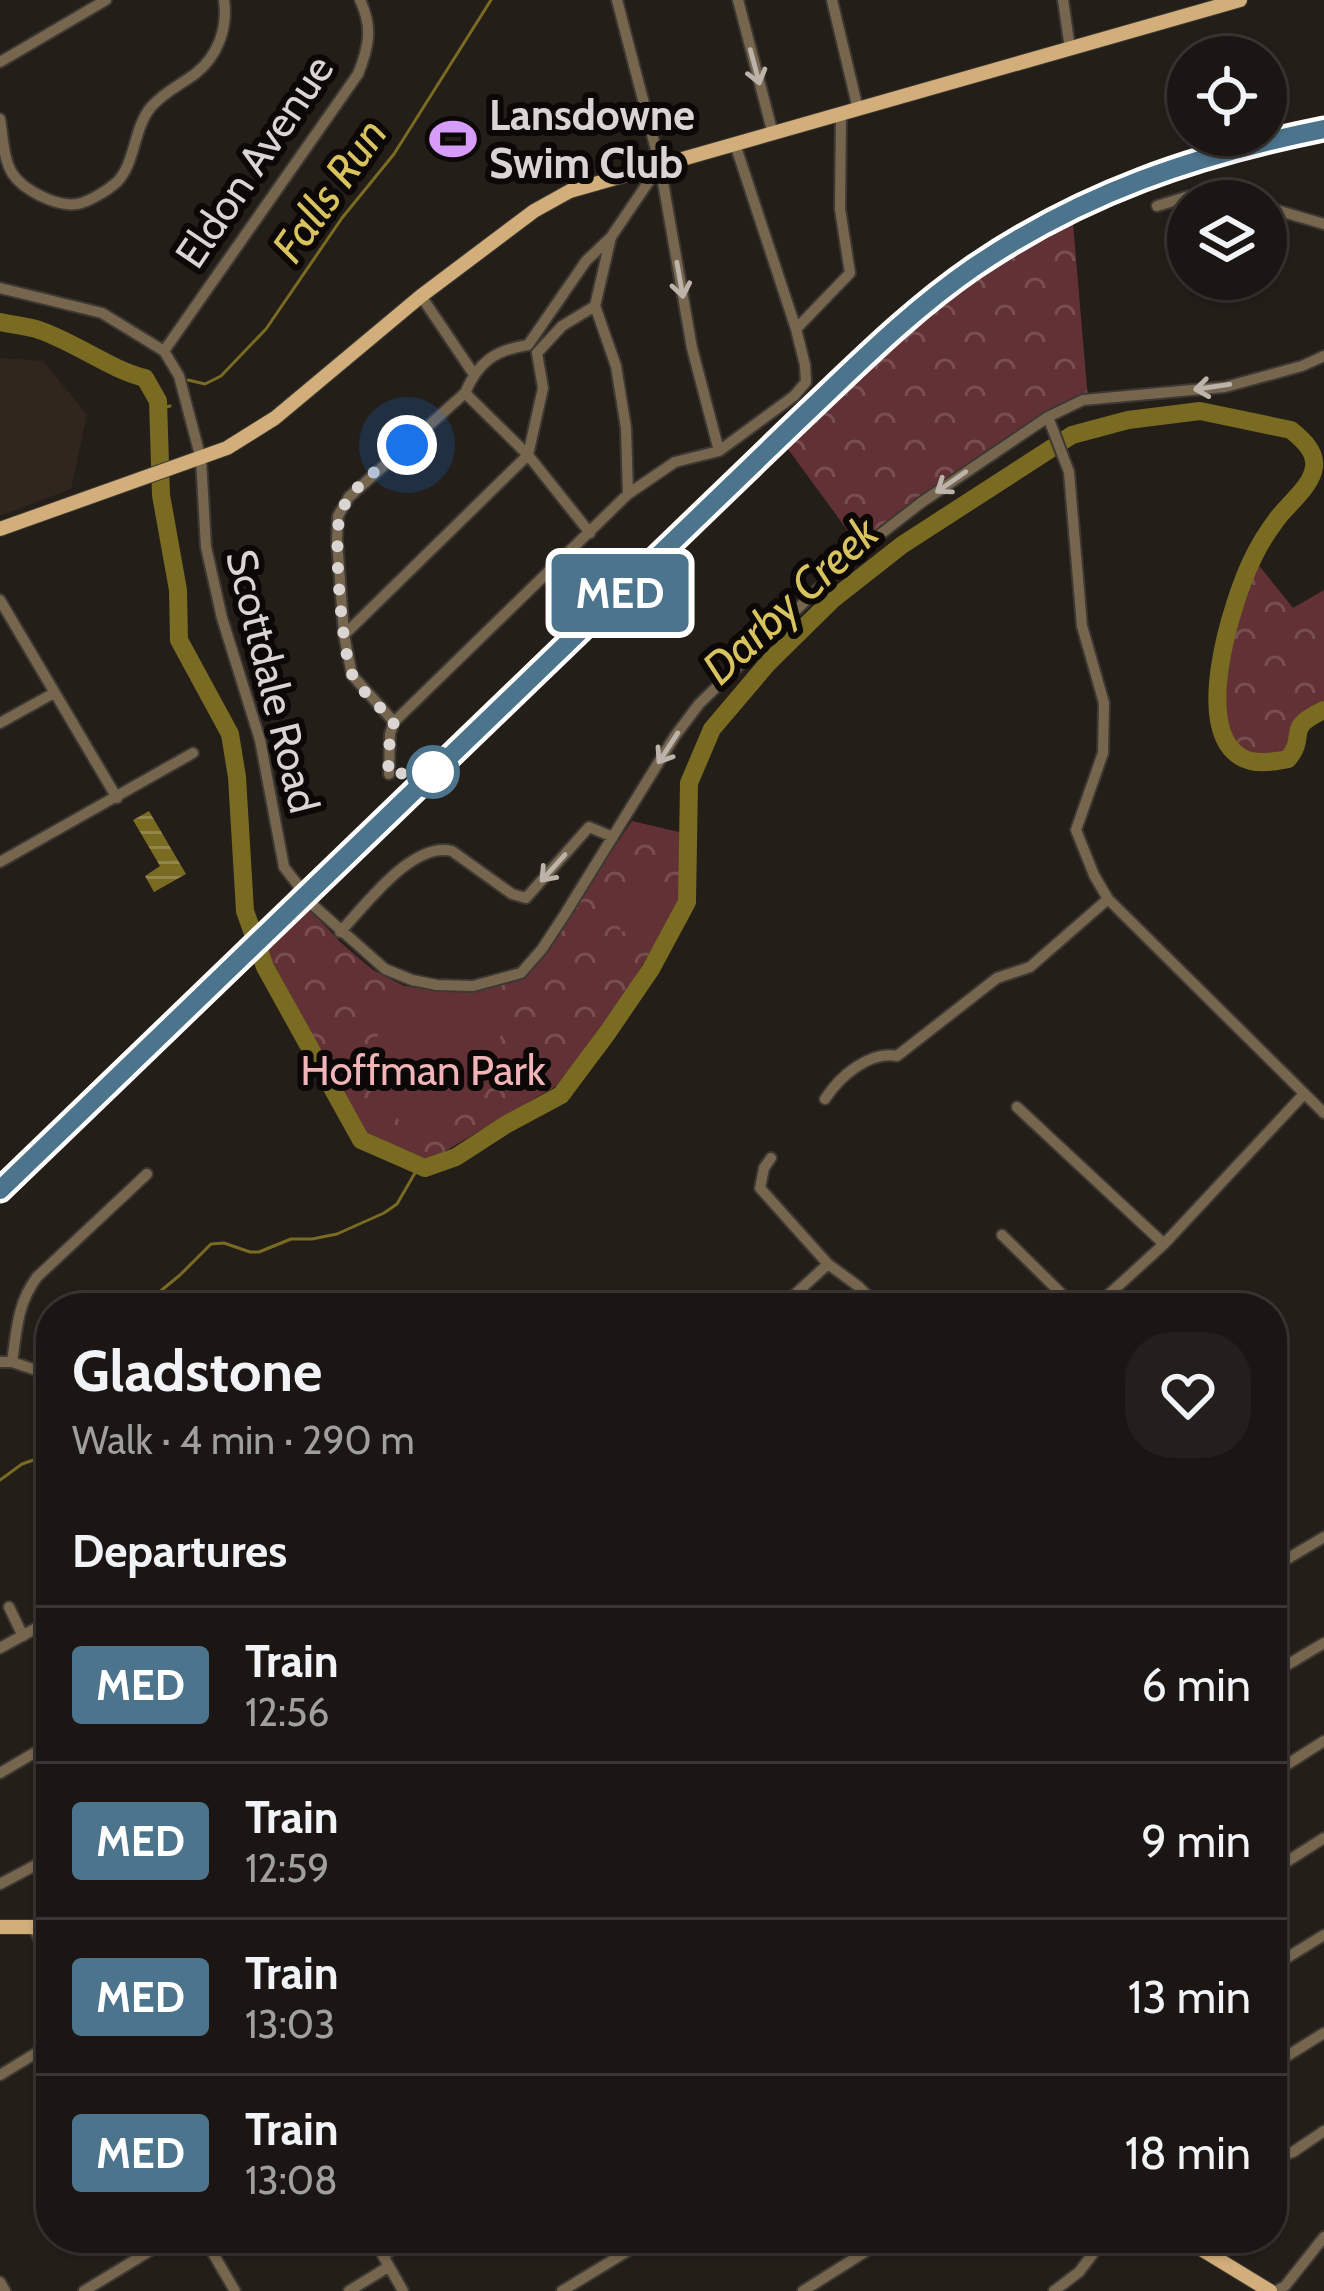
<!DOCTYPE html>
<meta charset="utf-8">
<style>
body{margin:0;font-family:Cabin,sans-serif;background:#241f1c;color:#f1f3f6;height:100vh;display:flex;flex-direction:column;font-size:45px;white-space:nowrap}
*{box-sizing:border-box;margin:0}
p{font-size:39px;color:#a09fa0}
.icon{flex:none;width:66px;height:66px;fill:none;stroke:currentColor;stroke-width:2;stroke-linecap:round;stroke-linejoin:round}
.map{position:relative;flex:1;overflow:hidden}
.panel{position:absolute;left:36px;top:1293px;width:1251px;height:960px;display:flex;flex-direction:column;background:#1b1613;border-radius:48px;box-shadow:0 3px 9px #0004,0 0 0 3px #393533}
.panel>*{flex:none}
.badge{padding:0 24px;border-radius:9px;font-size:42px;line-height:78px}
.buttons{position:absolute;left:1167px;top:36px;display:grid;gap:24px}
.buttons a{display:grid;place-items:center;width:120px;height:120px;border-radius:50%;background:#1b1613;box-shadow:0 3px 9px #0004,0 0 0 3px #393533;font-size:60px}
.you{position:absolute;width:60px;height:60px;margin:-30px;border:9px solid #fff;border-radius:50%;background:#1a73e8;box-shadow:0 0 0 18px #1a73e833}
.map>.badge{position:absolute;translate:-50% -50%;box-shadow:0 0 0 6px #fff}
h2{padding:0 36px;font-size:45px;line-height:108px}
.round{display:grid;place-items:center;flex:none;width:126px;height:126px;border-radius:48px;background:#241f1c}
.summary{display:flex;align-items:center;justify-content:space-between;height:204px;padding:0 36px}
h1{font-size:57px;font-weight:800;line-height:90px}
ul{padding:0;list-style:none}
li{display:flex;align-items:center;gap:36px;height:156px;padding:0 36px;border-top:3px solid #393533}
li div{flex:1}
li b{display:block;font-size:45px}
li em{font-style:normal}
li .badge{min-width:132px;font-weight:700;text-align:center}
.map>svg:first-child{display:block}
</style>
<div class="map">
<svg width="1324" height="2291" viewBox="0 0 1324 2291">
<defs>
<pattern id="park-crowns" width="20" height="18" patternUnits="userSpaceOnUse" patternTransform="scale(3)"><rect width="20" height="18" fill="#623135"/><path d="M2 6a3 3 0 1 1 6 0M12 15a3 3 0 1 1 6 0" fill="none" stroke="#784e51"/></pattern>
<pattern id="water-rules" width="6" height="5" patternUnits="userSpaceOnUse" patternTransform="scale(3)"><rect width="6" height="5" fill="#796b21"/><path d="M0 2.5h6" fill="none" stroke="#92864b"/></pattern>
</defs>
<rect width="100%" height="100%" fill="#241e19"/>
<path fill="#31261e" d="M0,358L43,361L87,415L71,489L0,516Z"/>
<path fill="url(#park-crowns)" d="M1072,211L1088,400L1048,417L861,549L780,438C843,379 904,315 976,267C1006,246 1039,229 1072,211Z
M1253,558L1293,608L1324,590V710C1282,730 1309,733 1288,759C1170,779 1230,614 1253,558Z
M632,821L683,833L681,901L609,1020L556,1086L430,1160L364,1132L265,948L307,906L339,941L373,970L404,986L450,992L473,989L531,970Z"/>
<path fill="#623135" d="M653,885L663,919L621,932L611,897Z
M388,1006H496C510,1047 489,1107 446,1124C435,1129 419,1129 407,1130L377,1091L378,1013Z"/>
<path fill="url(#water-rules)" d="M149,811L186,874L154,892L145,876L160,866L133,820Z"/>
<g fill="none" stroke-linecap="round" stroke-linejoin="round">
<path stroke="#796b21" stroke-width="3" d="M188,380L205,384L221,376L266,329L342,218L394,154L491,0
M158,409L170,406
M140,1308L180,1275L211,1244L224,1243L250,1252H259L291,1239H312L337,1234L384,1213L397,1204L419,1166
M0,1480L22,1464L51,1454"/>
<path stroke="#796b21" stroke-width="18" d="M0,322C13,325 27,326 39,330C77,343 109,369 145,378L158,401L161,495L178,590L179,640L230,734L237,777L245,911L265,967L361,1140L425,1168L456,1157L507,1124L561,1095L608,1032L651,969L687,902L689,783L712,729L768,663L832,600L902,545L1072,435L1128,420L1200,411L1291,430C1302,439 1316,451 1314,467C1312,486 1288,504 1277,519C1268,531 1259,545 1253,558C1233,598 1185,744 1251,761C1263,764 1276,761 1288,759C1309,733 1282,730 1324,710"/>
<defs>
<path id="minor" d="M617,0L660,165L692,348L719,451
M738,0L773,134
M832,0L858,109
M1063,0L1070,48
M0,62L106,0
M0,119C3,135 3,158 12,173C23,190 56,207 77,204C89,202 108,190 117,182C136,162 133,129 151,107C164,92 180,85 195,74C218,56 228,28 224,0
M1157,206L1189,196L1240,201
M1266,207L1324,224
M0,288L102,313L164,351L179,376L201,459L206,547L222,618L260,740L284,867L315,907L385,969L412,980L437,985L473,986L521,973L542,949L565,914L675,736L699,704L851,557L922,502L1048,417L1083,400L1225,387L1302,366L1324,356
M421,296L473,373
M796,329L850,273L840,209L841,114
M164,351L358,74C369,47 373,27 360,0
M537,353L562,326L595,306
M465,393L528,455L590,533
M1048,417L1069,472L1082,626L1104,703L1103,753L1076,830L1094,875L1108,899L1324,1113
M628,494L626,428L616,366L595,306L611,237L660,165
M0,600L117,798
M344,635L528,455L543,388L537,353
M394,722L628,494L675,462L719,451L794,396L806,382L805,365L796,329L735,144
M0,723L54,693
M389,774L390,734L394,722L352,675L344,635L337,540L338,516L349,497L465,393C478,362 495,350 528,345L586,261L611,237
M0,862L193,753
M340,932C365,906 412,841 452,851L512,894L526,898L589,827L613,837
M825,1099C840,1076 869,1051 897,1056L997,978L1030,967L1108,899
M1017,1107L1164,1244
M771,1158L764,1168L760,1188L828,1264L858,1286L880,1308
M1002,1235L1076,1308
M780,1308L828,1264
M1094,1308L1164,1244L1304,1094
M0,1362H12L51,1375
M12,1362C17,1329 17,1304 37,1277L147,1174
M1272,1568L1324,1537
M9,1607L23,1636
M0,1648L51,1620
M1272,1674L1324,1643
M0,1773L51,1743
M1272,1774L1324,1741
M1272,1871L1324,1838
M0,1884L51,1857
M33,1927L51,1962
M1272,1967L1324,1935
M1272,2060L1287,2056L1324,2033
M0,2075L51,2044
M1272,2159L1293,2152L1324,2131
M204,2238L235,2291
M373,2238L403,2291
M384,2255L411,2238
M0,2282L5,2291
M84,2291L171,2238
M349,2291L388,2267
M562,2291L649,2238
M803,2291L887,2238
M1054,2291L1079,2272L1105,2238
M1276,2291L1285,2286L1324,2237"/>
<path id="major" d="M0,529L227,448L275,418L421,296L534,211L570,191L1240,0
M0,1927H51
M1183,2238L1270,2291"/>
</defs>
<use href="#minor" stroke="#3d3833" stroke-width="14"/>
<use href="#major" stroke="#3d3833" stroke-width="16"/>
<use href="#minor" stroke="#77664e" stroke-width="10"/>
<use href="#major" stroke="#d1ae7a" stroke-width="14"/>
<path stroke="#b8b3b0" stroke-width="3" stroke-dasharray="15 15" stroke-linecap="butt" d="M0,1190L820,400C869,353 918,306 974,267C1084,193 1195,155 1324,129"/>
</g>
<defs><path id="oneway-shaft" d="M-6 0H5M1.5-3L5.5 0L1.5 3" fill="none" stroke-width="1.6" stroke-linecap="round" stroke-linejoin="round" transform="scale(3)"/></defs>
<g stroke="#bcb4aa">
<use href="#oneway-shaft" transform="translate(755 67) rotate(75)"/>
<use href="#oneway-shaft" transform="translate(680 280) rotate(80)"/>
<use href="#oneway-shaft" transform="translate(1212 387) rotate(172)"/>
<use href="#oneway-shaft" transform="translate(951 482) rotate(145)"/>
<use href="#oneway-shaft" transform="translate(668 748) rotate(123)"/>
<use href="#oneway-shaft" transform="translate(553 868) rotate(132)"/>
</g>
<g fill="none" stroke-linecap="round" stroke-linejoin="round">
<defs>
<path id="line" d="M0,1190L800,419C856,366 910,311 974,267C1083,193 1195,155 1324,129"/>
</defs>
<use href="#line" stroke="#fff" stroke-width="27"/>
<use href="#line" stroke="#4c748c" stroke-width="18"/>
<path stroke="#dad5d2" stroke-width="12" stroke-dasharray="0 21.6" d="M407,445C386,464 352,485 341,512C332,533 342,648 351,672C358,689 381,707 394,722L390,734L388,774L433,772"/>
</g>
<defs>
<symbol id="stadium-bare" viewBox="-9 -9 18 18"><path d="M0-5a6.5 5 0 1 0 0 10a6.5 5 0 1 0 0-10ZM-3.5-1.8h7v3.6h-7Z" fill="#d79bf9" stroke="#0b0807" stroke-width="2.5" paint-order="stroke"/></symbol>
</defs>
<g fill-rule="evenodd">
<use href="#stadium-bare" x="420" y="106" width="66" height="66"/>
</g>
<circle fill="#fff" stroke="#4c748c" stroke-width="6" cx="433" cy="772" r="24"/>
<g text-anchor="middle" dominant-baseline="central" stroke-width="12" stroke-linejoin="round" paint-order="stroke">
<g font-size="42" font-weight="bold" fill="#dad5d2" stroke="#0b0807" text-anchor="start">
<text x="489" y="115">Lansdowne<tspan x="489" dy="48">Swim Club</tspan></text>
</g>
<g font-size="42" fill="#dad5d2" stroke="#0b0807">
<text transform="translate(254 161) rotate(-56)">Eldon Avenue</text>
<text transform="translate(273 681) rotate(76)">Scottdale Road</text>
</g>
<g font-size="42" fill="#f3b4b7" stroke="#0b0807">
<text x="423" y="1070">Hoffman Park</text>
</g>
<g font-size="45" font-style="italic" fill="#d8c35e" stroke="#0b0807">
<text transform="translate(329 190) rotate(-55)">Falls Run</text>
<text transform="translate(790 600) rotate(-43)">Darby Creek</text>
</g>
</g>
</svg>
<div class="buttons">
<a><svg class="icon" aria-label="locate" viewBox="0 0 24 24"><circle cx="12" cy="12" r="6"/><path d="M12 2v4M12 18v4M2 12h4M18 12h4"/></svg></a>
<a><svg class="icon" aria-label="layers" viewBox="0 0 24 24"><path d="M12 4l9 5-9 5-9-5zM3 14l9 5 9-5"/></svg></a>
</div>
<div class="you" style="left:407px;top:445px"></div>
<b class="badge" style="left:620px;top:593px;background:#4c748c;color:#fff">MED</b>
<section class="panel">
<div class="summary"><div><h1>Gladstone</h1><p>Walk · 4 min · 290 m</p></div><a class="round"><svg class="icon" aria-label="heart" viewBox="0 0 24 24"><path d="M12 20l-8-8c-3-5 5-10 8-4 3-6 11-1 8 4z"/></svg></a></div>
<h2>Departures</h2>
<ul>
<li><span class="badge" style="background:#4c748c;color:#fff">MED</span><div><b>Train</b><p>12:56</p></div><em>6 min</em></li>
<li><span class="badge" style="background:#4c748c;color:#fff">MED</span><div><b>Train</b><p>12:59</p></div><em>9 min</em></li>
<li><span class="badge" style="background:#4c748c;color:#fff">MED</span><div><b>Train</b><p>13:03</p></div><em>13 min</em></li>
<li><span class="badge" style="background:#4c748c;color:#fff">MED</span><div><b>Train</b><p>13:08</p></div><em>18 min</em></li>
</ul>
</section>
</div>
